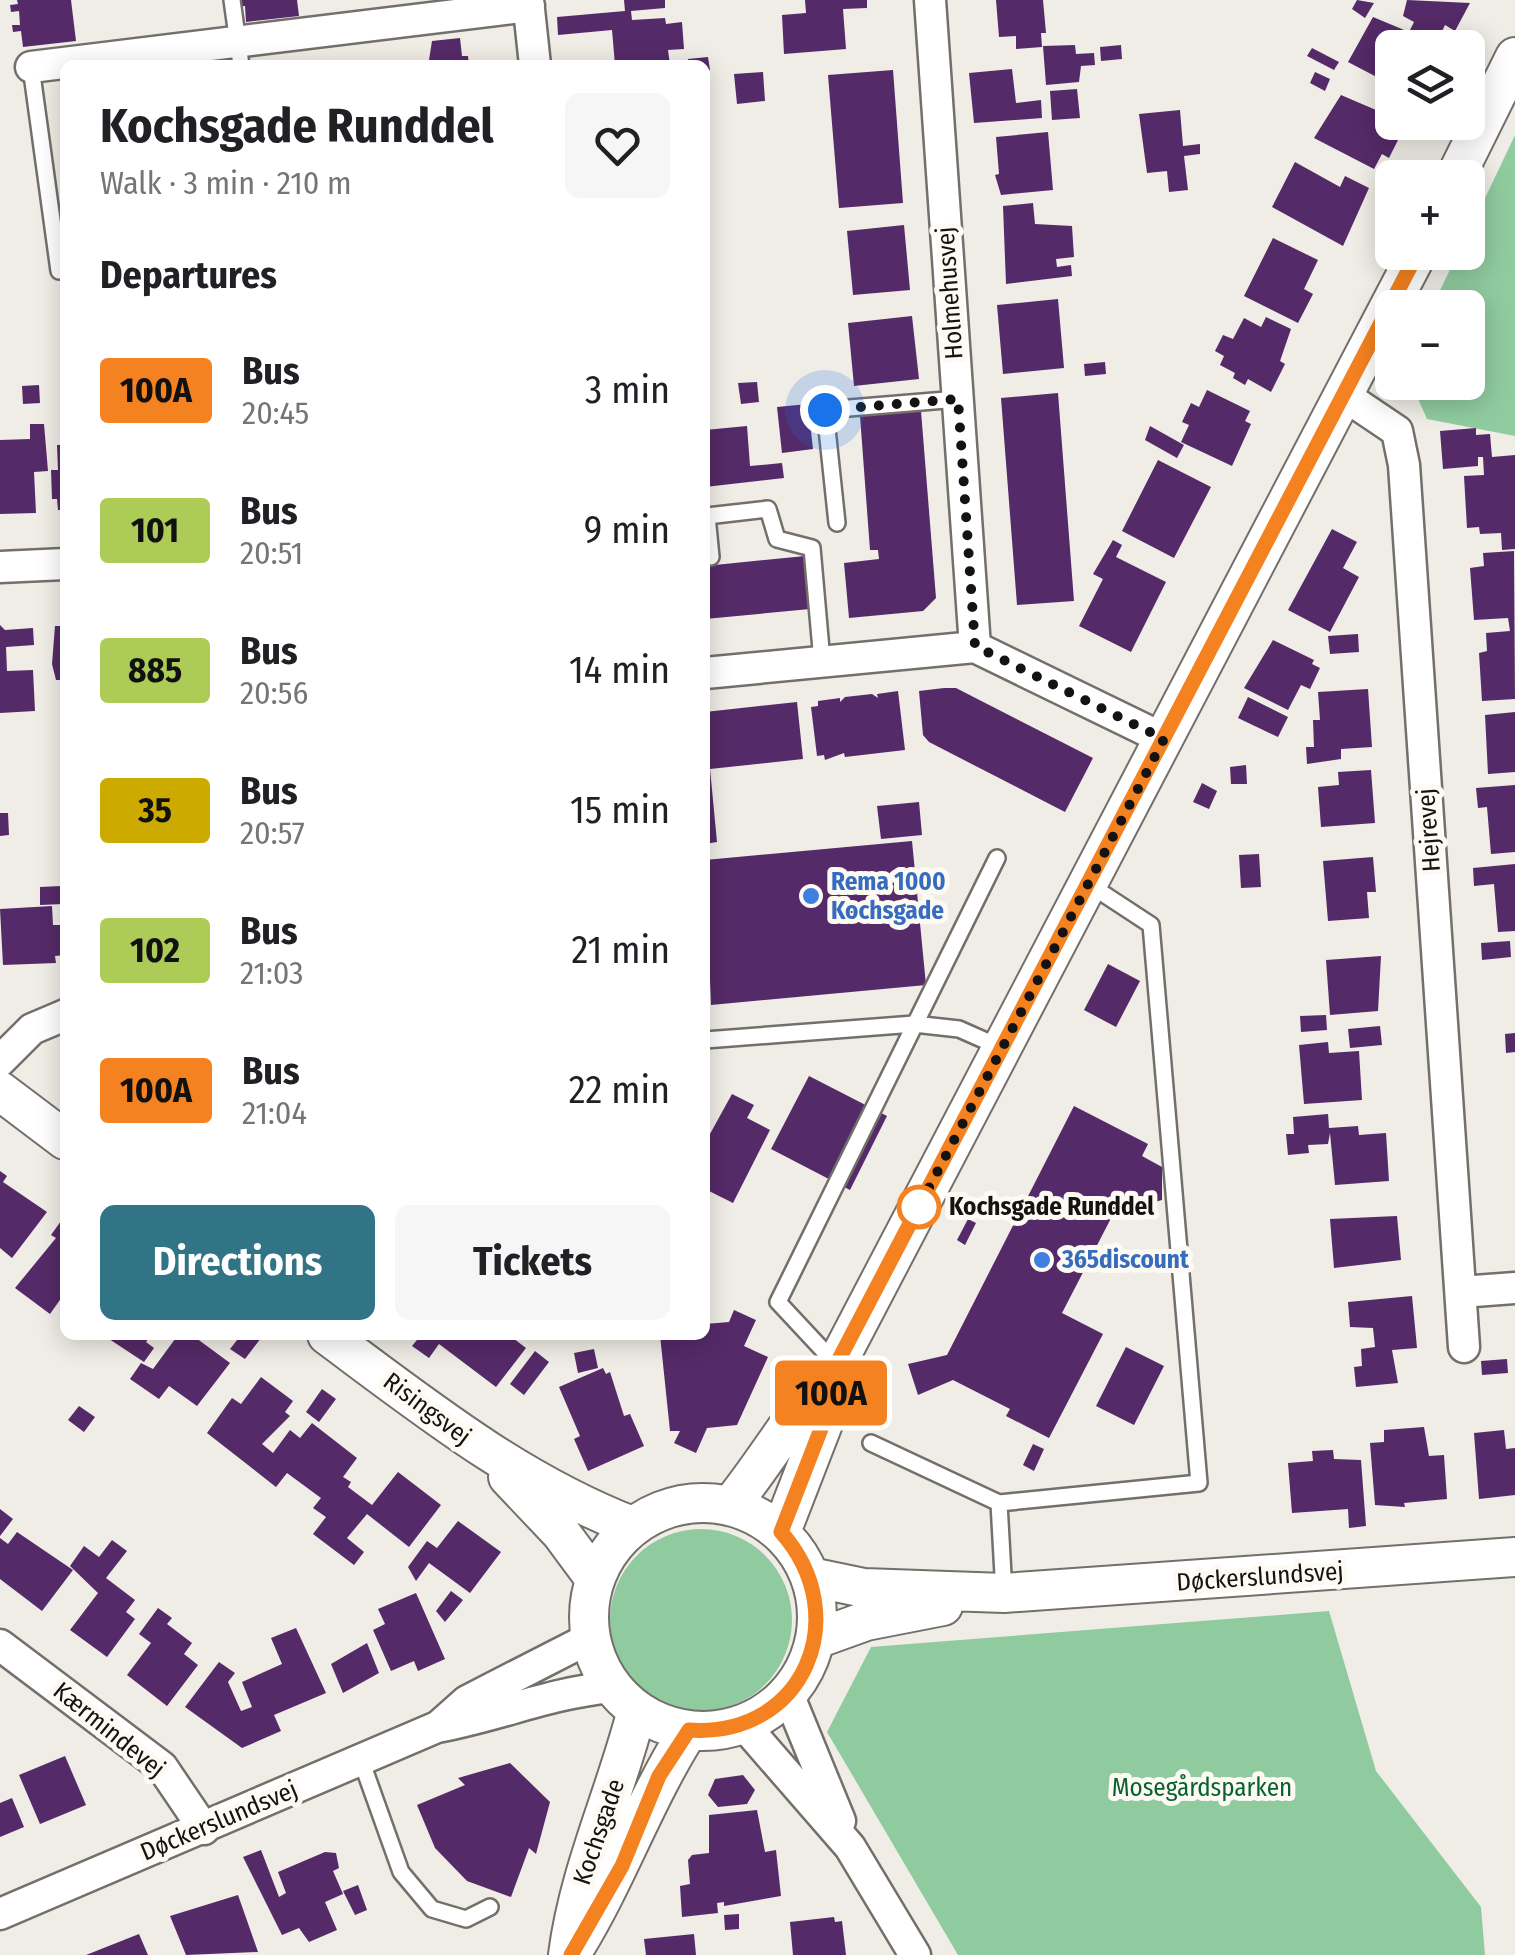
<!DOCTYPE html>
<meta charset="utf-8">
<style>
body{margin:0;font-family:"Fira Sans Condensed",sans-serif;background:#f6f6f6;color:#202124;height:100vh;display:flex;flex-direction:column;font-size:38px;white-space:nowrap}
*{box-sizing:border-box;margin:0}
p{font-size:32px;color:#757577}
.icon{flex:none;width:55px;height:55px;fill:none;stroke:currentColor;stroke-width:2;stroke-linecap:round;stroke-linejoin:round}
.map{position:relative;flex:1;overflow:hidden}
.drawer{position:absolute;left:60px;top:60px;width:650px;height:1280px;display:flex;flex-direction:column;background:#fff;border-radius:15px;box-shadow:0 5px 25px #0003}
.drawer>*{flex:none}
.badge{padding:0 20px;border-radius:8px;font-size:35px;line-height:65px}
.fabs{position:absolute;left:1375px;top:30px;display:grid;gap:20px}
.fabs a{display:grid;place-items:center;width:110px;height:110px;border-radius:15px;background:#fff;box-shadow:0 5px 25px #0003;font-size:50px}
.you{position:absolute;width:50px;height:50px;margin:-25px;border:8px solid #fff;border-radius:50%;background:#1a73e8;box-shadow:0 0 0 15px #1a73e833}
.map>.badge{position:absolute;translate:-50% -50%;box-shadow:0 0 0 5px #fff}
h2{padding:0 40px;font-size:38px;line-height:90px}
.round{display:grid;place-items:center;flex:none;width:105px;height:105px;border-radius:15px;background:#f6f6f6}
.summary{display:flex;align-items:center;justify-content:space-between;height:170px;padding:0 40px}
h1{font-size:48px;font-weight:700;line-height:75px}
.primary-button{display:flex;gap:20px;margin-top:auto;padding:20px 40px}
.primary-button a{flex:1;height:115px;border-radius:15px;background:#317485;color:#fff;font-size:40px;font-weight:700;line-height:115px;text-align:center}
.primary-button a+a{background:#f6f6f6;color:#202124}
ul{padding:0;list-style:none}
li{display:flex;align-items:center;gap:30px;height:140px;padding:0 40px}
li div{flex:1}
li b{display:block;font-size:38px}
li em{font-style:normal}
li .badge{min-width:110px;font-weight:700;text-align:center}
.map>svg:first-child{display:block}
</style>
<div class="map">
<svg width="1515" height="1955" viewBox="0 0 1515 1955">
<rect width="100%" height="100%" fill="#f0ece6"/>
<path fill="#90cb9f" d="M1515,135V436L1427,419L1411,383L1468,382V308L1432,307L1458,253L1468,252V234Z
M610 1620a91 91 0 1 1 182 0a91 91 0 1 1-182 0Z
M1329,1611L1376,1771L1481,1907L1485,1955H958L827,1732L871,1647Z"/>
<path fill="#552a68" d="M17,0H71L76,41L23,47L21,31L13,32L12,25H20L19,11L11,12L10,5L18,4Z
M236,0H297L299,16L246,22L245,6L237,7Z
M624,0H665V8L631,11L632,20L665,18L666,24L682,22L684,49L668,50L670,65H615L612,30L558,35L557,17L625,11Z
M805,0H867V8L843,9L846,49L784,54L782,15L806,13Z
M996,0H1043L1046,33H1041L1042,47L1016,49V36L999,37Z
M1357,0L1374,3L1365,18L1352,9Z
M1407,0L1470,3L1455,31L1445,25L1434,48H1392V85L1348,62L1373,17L1409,32L1414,22L1403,16Z
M460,38L462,56H468L469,65H412L429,60L432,41Z
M1075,45L1076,54L1094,53L1095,65L1081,66L1079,82L1046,85L1043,46Z
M1121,45L1122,59L1101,61L1100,47Z
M1312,48L1339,62L1334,70L1307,56Z
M708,57L710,70L705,71V65H688V59Z
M1012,69L1016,103L1041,100L1042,118L974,123L969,73Z
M893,70L903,203L839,208L828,75Z
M763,72L765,101L737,104L734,74Z
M1315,72L1330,79L1325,91L1310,83Z
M1077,89L1080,118L1052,120L1050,91Z
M1341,95L1376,110L1382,98L1392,104V122H1432L1423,139L1403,130L1389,158L1382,154L1374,169L1314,138Z
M1180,110L1183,146L1200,144V154L1184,156L1188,190L1169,192L1167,171L1147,173L1139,114Z
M1048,132L1053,190L1001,195L995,175L999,174L996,137Z
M1295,162L1340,187L1345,176L1369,188L1343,246L1272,207Z
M1033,203L1035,224L1072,226L1074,257L1056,259L1057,267L1071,265L1072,276L1006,284L1003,206Z
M904,225L910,290L853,295L847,231Z
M1273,238L1318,260L1304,289L1313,294L1298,323L1244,296Z
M1058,299L1064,368L1003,374L997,305Z
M912,316L919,379L854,386L848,323Z
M1266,317L1291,329L1280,361L1285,364L1271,392L1248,379L1245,385L1233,378L1235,373L1220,365L1224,356L1215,351L1223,335L1233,339L1244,318L1261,327Z
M1105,362L1106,374L1085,376L1084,364Z
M757,382L759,402L741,404L738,383Z
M39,385L40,403L23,404L22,386Z
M1207,390L1250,411L1245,421L1251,424L1232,466L1181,442L1189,425L1182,422L1191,403L1199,407Z
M1058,393L1074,601L1017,605L1001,398Z
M808,404L813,449L782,453L777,407Z
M921,411L936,598L923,611L849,618L844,563L879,559L878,550H870L860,416Z
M30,424H44L48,471L34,472L36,513L0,514V440L30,439Z
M747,426L750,466L782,463L784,478L705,487V430Z
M1150,426L1184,445L1177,458L1145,440Z
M1476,428V435L1490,434L1492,457L1515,455V549L1502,550L1501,533L1480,534L1479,527L1467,528L1464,476L1484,475L1483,457H1478V466L1443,469L1440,431Z
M57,445H65V510H58L57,499H52L51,470H58Z
M1158,460L1211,487L1174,558L1122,531Z
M1332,529L1357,542L1343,568L1359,577L1330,632L1288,610Z
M1113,540L1122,545L1116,557L1166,582L1131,652L1079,626L1103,579L1093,574Z
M1514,551L1515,699L1482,701L1479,653L1487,651L1486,633L1510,631L1508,618L1474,620L1470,568L1484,566L1483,553Z
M805,556L810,609L705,619V566Z
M0,625L5,630L33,628L34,645L6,647L7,671L33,670L35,711L0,713Z
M55,626H65V680H56L52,664Z
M1358,634L1359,652L1330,654L1328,636Z
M1273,640L1314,660L1312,664L1320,668L1310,689L1301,685L1288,710L1244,688Z
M944,688H956L1093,758L1065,812L929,742L923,735L919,691Z
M1368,689L1372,747L1341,749V759L1307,764L1306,747H1314L1313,720H1320L1318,692Z
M898,691L905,750L845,757L844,753L825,760L824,755L817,756L811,707L818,706V701L840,698V702L845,697L872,694L878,698L877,694Z
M1248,697L1288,717L1278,737L1238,718Z
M797,702L803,759L710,769L717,842L705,844V712Z
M1515,712V772L1488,774L1485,715Z
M1246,765L1247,784H1231L1230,767Z
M1371,770L1375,823L1321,827L1318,787L1339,785L1338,772Z
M1202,783L1217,791L1209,809L1193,802Z
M1515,785V852L1491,854L1487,807L1478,808L1476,788Z
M919,802L922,835L881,839L877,806Z
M0,813H8L9,835L0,836Z
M912,841L926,985L711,1005L705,860Z
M1259,854L1261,887L1241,888L1239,855Z
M1373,857L1376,892H1367L1369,918L1328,921L1323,861Z
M1515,864V931L1498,932L1494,884L1474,886L1473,868Z
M62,886L63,904L40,905V887Z
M52,906L53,925H65V955L55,956L56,963L3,965L0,909Z
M1510,941L1511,957L1482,960L1481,943Z
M1381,956L1378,1011L1330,1015L1326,960Z
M1108,964L1140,981L1116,1027L1084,1010Z
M1326,1015L1327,1030L1301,1032L1300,1016Z
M1380,1026L1382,1045L1350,1048L1348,1029Z
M1515,1033V1052L1506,1053L1505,1034Z
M1328,1042L1329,1053L1359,1051L1362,1100L1304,1104L1299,1045Z
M809,1076L887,1116L850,1190L771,1149Z
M732,1094L754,1105L747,1118L770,1130L733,1203L705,1189V1143Z
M1074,1106L1148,1144L1142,1156L1162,1167V1200L1140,1206L1122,1197L1062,1313L1103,1334L1049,1438L1006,1416L1010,1409L953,1380L918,1395L908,1364L947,1355Z
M1328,1114L1329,1128L1358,1126L1359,1135L1386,1133L1389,1181L1335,1185L1330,1133L1328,1144L1308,1145L1309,1153L1288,1155L1286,1134H1294L1293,1117Z
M0,1171L7,1176L3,1182L47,1212L12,1258L0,1248Z
M1397,1216L1401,1260L1334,1268L1330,1219Z
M968,1219L976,1223L965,1245L957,1240Z
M61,1221L65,1299L62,1297L50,1314L15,1288L56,1238L51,1235Z
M1412,1296L1417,1348L1392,1350L1398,1383L1356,1387L1354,1367L1362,1366L1361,1349L1375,1347L1373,1328L1350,1327L1348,1302Z
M734,1310L756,1320L744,1346L768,1357L737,1425L707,1428L696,1453L674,1443L680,1431H670L660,1335H705V1324L729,1322Z
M103,1335H151L146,1342L154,1348L144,1362Z
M178,1335H192L230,1363L197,1406L169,1386L159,1399L130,1379L141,1363L153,1369Z
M241,1335L261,1338L245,1359L230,1349Z
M421,1335H509L526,1348L496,1387L439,1344L429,1358L412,1346Z
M1126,1347L1164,1366L1134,1425L1096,1406Z
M594,1349L598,1368L578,1373L574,1353Z
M535,1351L549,1362L524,1395L510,1384Z
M1507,1359L1508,1373L1482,1375L1481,1361Z
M603,1368L606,1374L610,1372L624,1416L630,1414L644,1446L588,1471L574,1439L580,1436L559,1387Z
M261,1377L293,1401L285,1412L290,1416L262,1444L273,1453L290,1430L300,1438L312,1423L357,1458L343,1477L351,1482L348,1487L372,1505L398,1472L441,1505L409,1547L367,1514L347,1538L364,1552L354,1565L313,1534L326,1517L313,1508L321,1498L287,1473L276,1487L207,1433L232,1398L241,1404Z
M322,1389L336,1399L319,1422L306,1412Z
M79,1406L95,1417L84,1432L68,1420Z
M1424,1427L1429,1456L1444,1455L1447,1499L1404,1503L1405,1507L1375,1505L1370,1443L1384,1442V1430Z
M1504,1430L1506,1449L1515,1448V1495L1479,1499L1474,1433Z
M1033,1444L1044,1449L1034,1471L1023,1465Z
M1333,1450L1334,1459L1361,1460L1366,1526L1349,1528L1348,1509L1292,1513L1288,1463L1313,1461L1312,1451Z
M0,1509L13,1519L0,1536Z
M458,1521L501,1552L470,1593L429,1563L416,1581L408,1567L427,1541L437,1548Z
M17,1532L73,1570L42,1611L0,1579V1538L8,1544Z
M112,1540L127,1551L106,1578L135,1600L126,1612L135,1619L107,1657L70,1630L98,1593L70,1566L84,1546L99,1557Z
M451,1591L463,1600L445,1622L436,1611Z
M416,1593L445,1659L418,1671L414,1661L391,1671L373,1630L385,1624L378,1609Z
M158,1608L172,1618L167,1624L192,1643L184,1654L198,1665L167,1706L127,1675L151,1643L139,1634Z
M296,1628L326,1693L274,1715L281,1731L242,1748L185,1707L219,1662L235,1673L228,1682L241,1711L252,1707L242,1682L282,1664L271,1638Z
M367,1643L379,1673L343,1693L331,1664Z
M65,1756L86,1805L40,1824L19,1775Z
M510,1763L550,1802L536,1854L529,1848L511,1897L467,1881L435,1848L417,1805L465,1785L458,1778Z
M743,1775L755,1790L747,1804L718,1807L708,1795L715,1779Z
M12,1798L24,1827L0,1837V1803Z
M757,1810L765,1852L776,1850L781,1896L724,1906V1902L717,1903L718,1913L682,1917L680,1886L690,1884L688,1860L692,1855L709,1853V1815Z
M261,1850L279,1897L286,1893L278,1872L325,1852L336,1853L339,1868L333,1871L343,1894L325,1902L337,1930L309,1942L299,1928L282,1935L243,1857Z
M358,1885L367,1910L355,1915L343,1891Z
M238,1895L258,1952L186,1955L170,1916Z
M739,1914V1929L725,1930L724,1915Z
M834,1917L835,1922L842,1921L846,1955H793L790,1922Z
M139,1934L148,1955H86Z
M694,1934L696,1955H646L644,1939Z"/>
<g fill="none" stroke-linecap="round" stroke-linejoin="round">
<defs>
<path id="service" d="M232,0L241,65
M31,67L59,271
M837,523L825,410L958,399
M711,557L707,516L768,509L777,539L812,548L822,661
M705,1040L914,1024L959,1029L1002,1048
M834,1362L778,1302L997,858
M871,1443L999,1503L1199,1483L1151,925L1090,885
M999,1503L1004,1593
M361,1760L401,1872L432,1909L466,1919L490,1907"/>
<path id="minor" d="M528,0L535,65
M930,0L975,647
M31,67L529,6
M1345,396L1397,431L1404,465L1464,1347
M0,567L65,564
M705,673L975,647L1164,739
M0,1061L32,1029L65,1015
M1461,1292L1515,1288
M0,1645L162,1767L204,1829
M788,1694L840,1821
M440,1725L467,1701L590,1638
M744,1725L850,1847L915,1955
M0,1914L437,1727C499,1716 548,1693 612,1687"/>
<path id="tertiary" d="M1455,178L1515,57
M0,1091L65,1140
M327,1335C424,1407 518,1482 632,1526
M508,1477L561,1533L595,1579
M589 1617a114 114 0 1 1 228 0a114 114 0 1 1-228 0Z
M731,1505C768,1459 796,1409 836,1365L1418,252
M781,1532L826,1416L836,1368
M811,1577L864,1588L1004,1593L1515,1557
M816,1639L866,1621L943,1606
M574,1949C618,1878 644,1800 689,1730
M568,1955C579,1869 616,1793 637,1710"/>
</defs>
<use href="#service" stroke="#736f6a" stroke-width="20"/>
<use href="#minor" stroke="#736f6a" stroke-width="35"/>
<use href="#tertiary" stroke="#736f6a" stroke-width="42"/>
<use href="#service" stroke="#fff" stroke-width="15"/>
<use href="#minor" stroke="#fff" stroke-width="30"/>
<use href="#tertiary" stroke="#fff" stroke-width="38"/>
</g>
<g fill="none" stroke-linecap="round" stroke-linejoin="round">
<defs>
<path id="line" d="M571,1955L622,1866L659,1776L689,1730C805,1738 855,1615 781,1532L826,1416L836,1365L1418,252"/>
</defs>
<use href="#line" stroke="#fff" stroke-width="22"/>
<use href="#line" stroke="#f58220" stroke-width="15"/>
<path stroke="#151311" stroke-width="10" stroke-dasharray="0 18" d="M825,410L958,399L975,646L1164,739L919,1207"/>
</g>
<g fill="#3f7fe0" stroke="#fdf9f3" stroke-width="4">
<circle cx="811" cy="896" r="10"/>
<circle cx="1042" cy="1260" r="10"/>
</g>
<circle fill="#fff" stroke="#f58220" stroke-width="5" cx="919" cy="1207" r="20"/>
<g text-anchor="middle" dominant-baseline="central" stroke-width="10" stroke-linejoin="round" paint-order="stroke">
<g font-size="25" fill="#151311" stroke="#fdf9f3">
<text transform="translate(950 293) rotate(-94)">Holmehusvej</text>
<text transform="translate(1429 830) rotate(-94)">Hejrevej</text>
<text transform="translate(427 1409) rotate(37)">Risingsvej</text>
<text transform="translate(1260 1577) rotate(-4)">Døckerslundsvej</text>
<text transform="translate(109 1730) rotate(39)">Kærmindevej</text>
<text transform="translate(219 1821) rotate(-23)">Døckerslundsvej</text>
<text transform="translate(599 1832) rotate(-71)">Kochsgade</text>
</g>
<g font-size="25" font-weight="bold" fill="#366cbe" stroke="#fdf9f3" text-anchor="start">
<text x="831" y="882">Rema 1000<tspan x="831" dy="29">Kochsgade</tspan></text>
<text x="1062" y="1260">365discount</text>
</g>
<g font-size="25" font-weight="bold" fill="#151311" stroke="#fdf9f3" text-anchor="start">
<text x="949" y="1207">Kochsgade Runddel</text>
</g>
<g font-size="25" fill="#066331" stroke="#fdf9f3">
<text x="1202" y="1788">Mosegårdsparken</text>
</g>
</g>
</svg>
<div class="fabs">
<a><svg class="icon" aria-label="layers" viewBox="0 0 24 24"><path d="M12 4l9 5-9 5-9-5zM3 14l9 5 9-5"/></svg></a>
<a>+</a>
<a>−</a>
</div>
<div class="you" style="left:825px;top:410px"></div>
<b class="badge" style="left:831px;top:1393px;background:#f58220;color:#111">100A</b>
<section class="drawer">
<div class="summary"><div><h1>Kochsgade Runddel</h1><p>Walk · 3 min · 210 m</p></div><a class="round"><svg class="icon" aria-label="heart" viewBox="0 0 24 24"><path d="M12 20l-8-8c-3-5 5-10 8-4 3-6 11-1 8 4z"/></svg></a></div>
<h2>Departures</h2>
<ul>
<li><span class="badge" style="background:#f58220;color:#111">100A</span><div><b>Bus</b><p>20:45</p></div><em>3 min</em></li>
<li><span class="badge" style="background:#adcb57;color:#111">101</span><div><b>Bus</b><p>20:51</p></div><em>9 min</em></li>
<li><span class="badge" style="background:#adcb57;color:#111">885</span><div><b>Bus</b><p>20:56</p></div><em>14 min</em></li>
<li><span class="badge" style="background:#ca0;color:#111">35</span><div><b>Bus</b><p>20:57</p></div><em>15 min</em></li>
<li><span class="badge" style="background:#adcb57;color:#111">102</span><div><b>Bus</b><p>21:03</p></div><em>21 min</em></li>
<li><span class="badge" style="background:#f58220;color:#111">100A</span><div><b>Bus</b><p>21:04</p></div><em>22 min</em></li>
</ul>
<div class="primary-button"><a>Directions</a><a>Tickets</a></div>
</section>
</div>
